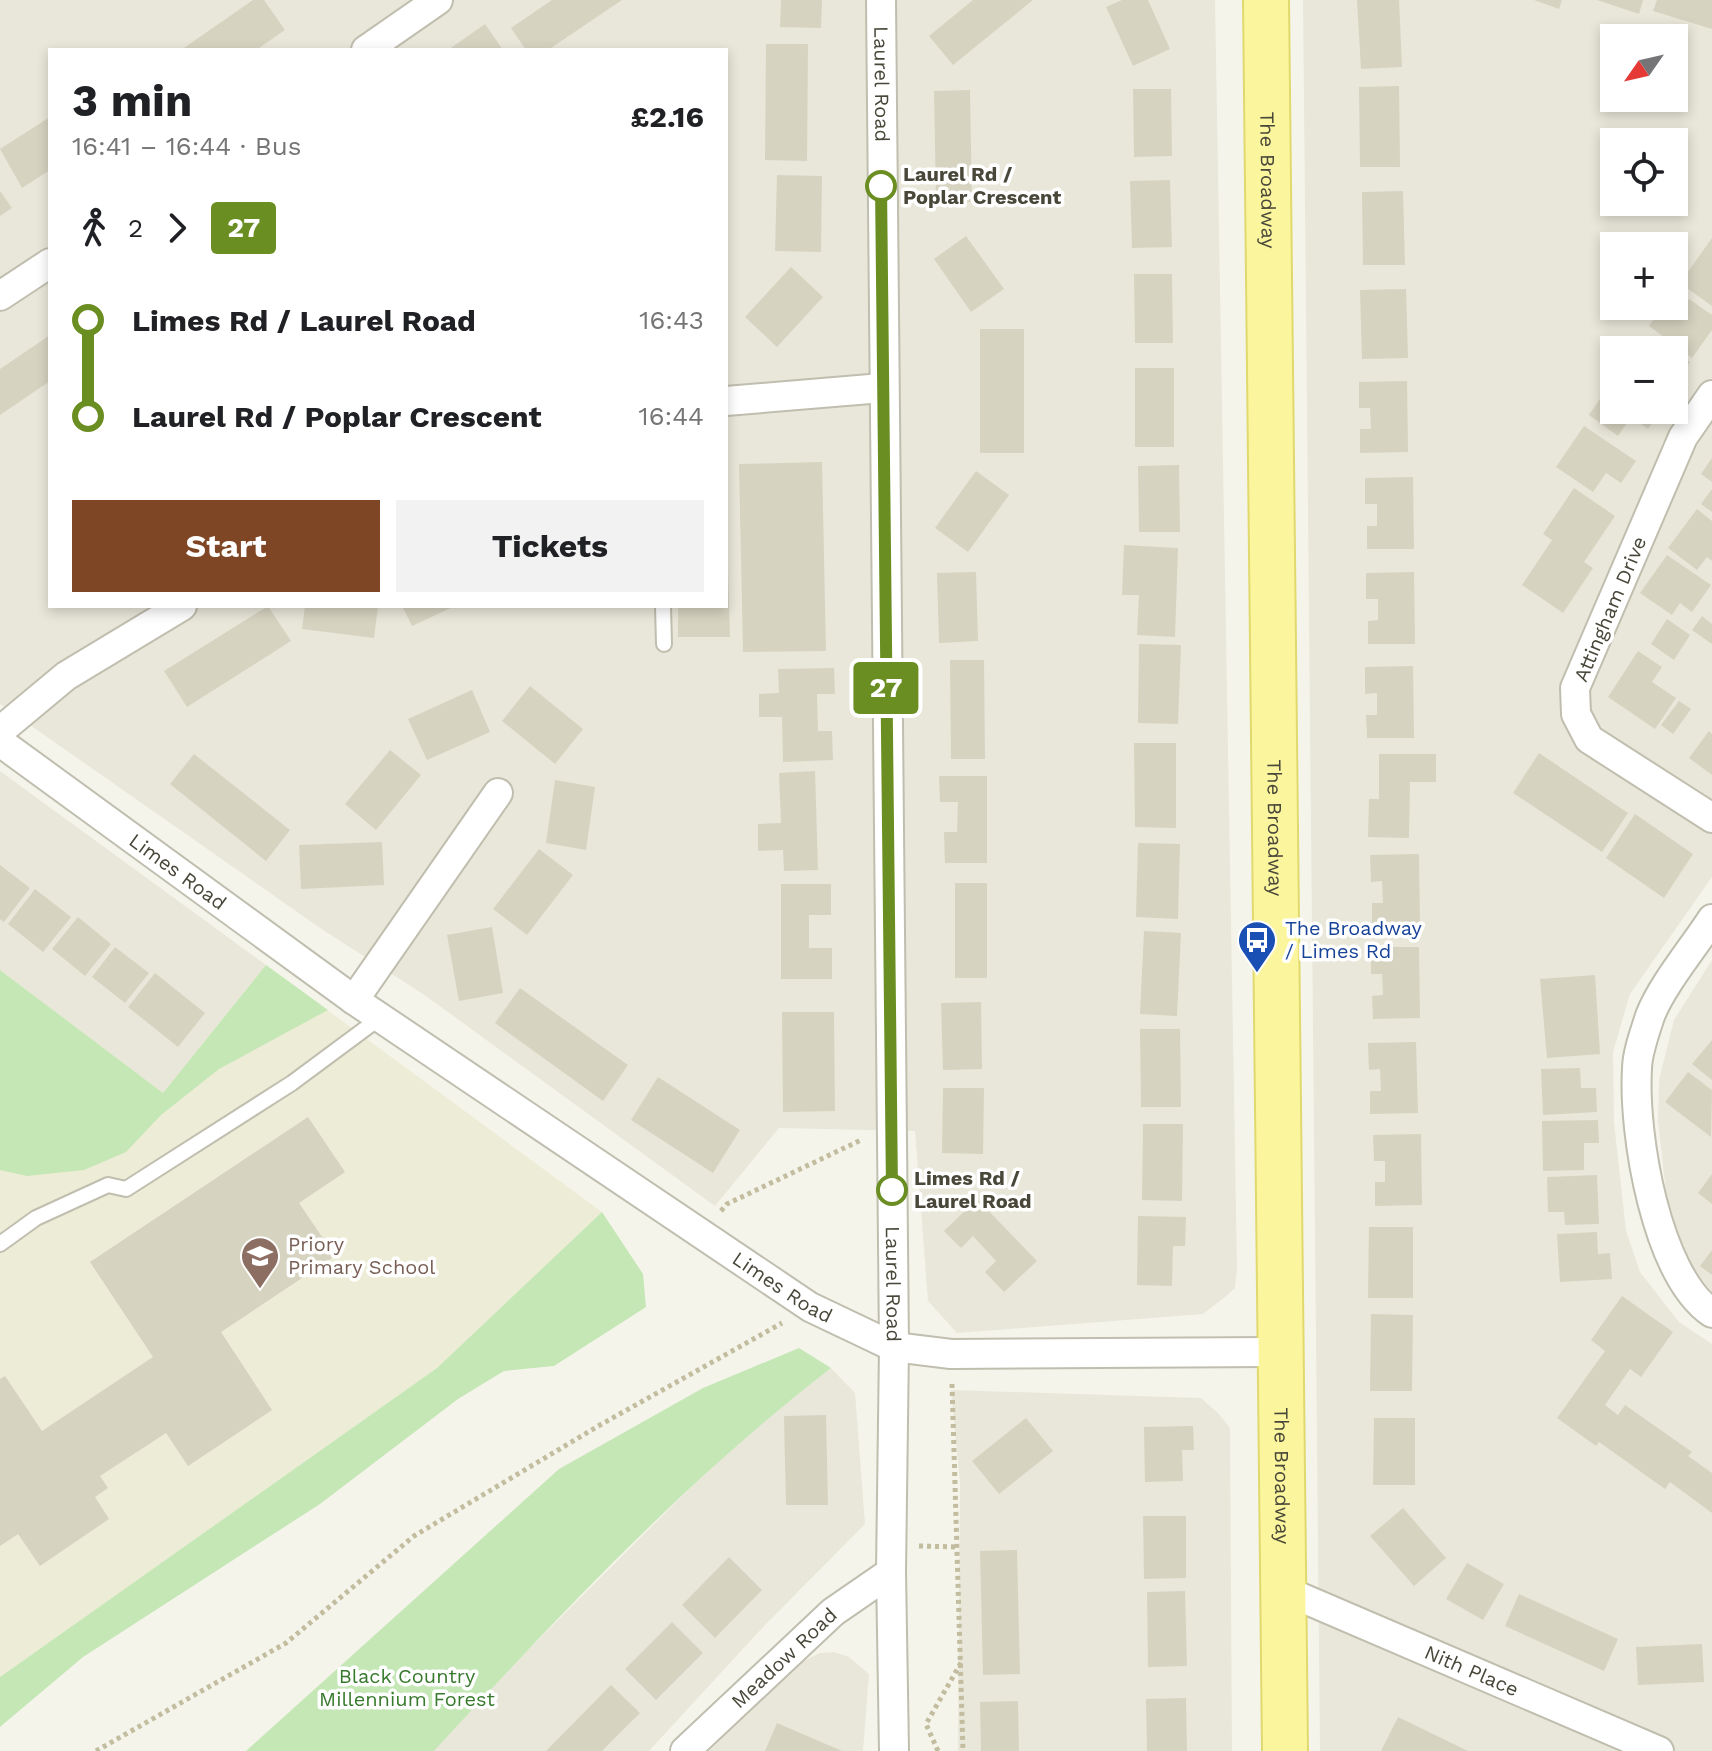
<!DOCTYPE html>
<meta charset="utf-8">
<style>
body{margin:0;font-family:"Work Sans",sans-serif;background:#f2f2f2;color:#202124;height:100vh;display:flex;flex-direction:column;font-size:30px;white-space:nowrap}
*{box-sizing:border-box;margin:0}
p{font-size:26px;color:#757577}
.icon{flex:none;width:44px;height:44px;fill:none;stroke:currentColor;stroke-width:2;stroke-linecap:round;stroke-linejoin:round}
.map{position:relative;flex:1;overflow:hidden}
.details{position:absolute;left:48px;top:48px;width:680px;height:560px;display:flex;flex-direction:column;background:#fff;border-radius:0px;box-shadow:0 4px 12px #0003}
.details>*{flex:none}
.badge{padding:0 16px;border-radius:6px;font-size:28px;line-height:52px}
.needle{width:52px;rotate:236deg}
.buttons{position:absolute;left:1600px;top:24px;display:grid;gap:16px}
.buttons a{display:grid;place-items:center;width:88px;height:88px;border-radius:0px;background:#fff;box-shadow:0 4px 12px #0003;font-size:40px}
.map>.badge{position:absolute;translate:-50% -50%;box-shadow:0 0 0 4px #fff}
.legs{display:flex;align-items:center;gap:12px;height:88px;padding:0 24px;font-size:26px}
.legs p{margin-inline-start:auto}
.summary{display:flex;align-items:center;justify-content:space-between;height:136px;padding:0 24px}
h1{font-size:44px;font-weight:700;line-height:60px}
.primary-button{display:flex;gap:16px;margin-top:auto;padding:16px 24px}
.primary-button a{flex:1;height:92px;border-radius:0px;background:#7e4624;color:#fff;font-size:32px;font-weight:700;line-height:92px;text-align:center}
.primary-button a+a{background:#f2f2f2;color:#202124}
ul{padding:0 24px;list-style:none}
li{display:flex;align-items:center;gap:28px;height:96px;font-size:30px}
li i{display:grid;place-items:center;width:12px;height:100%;margin:0 10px;background:currentColor}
li i::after{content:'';width:20px;height:20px;margin:-10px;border:6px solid;border-radius:50%;background:#fff}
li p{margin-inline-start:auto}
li:first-child i{background:linear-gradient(#0000 50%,currentColor 0)}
li:last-child i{background:linear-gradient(currentColor 50%,#0000 0)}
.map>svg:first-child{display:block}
</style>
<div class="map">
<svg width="1712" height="1751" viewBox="0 0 1712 1751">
<rect width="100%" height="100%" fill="#f5f4eb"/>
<path fill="#e9e7d9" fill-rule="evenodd" d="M0,0H1215L1237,1268L1235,1288L1225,1297L1203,1314L957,1333L928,1301L915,1131L779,1128L715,1206L423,994L323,930L0,704ZM50,50H726V606H50Z
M1303,0H1712V877L1630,994L1613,1052L1614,1122L1626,1231L1640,1272L1679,1322L1712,1344V1751H1320ZM1614,38H1674V98H1614ZM1614,142H1674V202H1614ZM1614,246H1674V306H1614ZM1614,350H1674V410H1614Z
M0,771L266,965L163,1093L0,970Z
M1712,960V1292L1685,1260L1666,1192L1658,1121L1659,1080L1674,1020Z
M831,1368L855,1393L865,1524L764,1626L649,1751H434L516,1662L680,1498L758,1424Z
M951,1390L1201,1398L1218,1413L1230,1428L1232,1751H958L960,1483Z
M834,1652L849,1657L869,1674L863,1751H709L797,1664L820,1653Z"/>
<path fill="#edecd6" d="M266,965L602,1212L437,1368L0,1677V970L163,1093Z"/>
<path fill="#c5e7b6" d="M266,965L328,1010L219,1069L161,1115L126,1152L84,1170L27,1176L0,1170V970L163,1093Z
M602,1212L643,1274L646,1307L554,1366L504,1371L458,1399L320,1504L83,1657L0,1727V1677L437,1368Z
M799,1348L831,1368C686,1480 558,1616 434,1751H246L559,1469L703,1388Z"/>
<path fill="#d6d3c1" d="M253,0H264L285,30L256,50H181Z
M552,0H622L548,50H526L511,28Z
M781,0H822L821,28L780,27Z
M973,0H1033L953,65L929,36Z
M1122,0H1148L1170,49L1133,66L1106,7Z
M1357,0H1399L1402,67L1361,69Z
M1534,0H1562L1559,9Z
M1597,0H1643L1639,14Z
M1657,0H1712V29L1653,11Z
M485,24L503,50H448Z
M766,44H808L807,161L765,160Z
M1399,86L1400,167H1360L1359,87Z
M1133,89H1171L1172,156L1134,157Z
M970,90L972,202H936L934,91Z
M50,117V170L22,188L0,149Z
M777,175L822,176L821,252L775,251Z
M1170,180L1172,247L1132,248L1130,181Z
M0,191L12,208L0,216Z
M1403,191L1405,265H1363L1362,192Z
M966,236L1004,289L971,312L934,259Z
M1712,238V306L1680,283Z
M791,267L823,297L777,347L745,317Z
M1134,274H1172L1173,343H1135Z
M1406,289L1408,358L1362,359L1360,290Z
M1689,299L1712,315V330L1692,358L1649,326L1663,306H1672L1680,312Z
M980,329H1024V453H980Z
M50,335V381L0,415V369Z
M1660,339L1690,362L1674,384V350H1651Z
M1135,368H1174V447H1135Z
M1614,378V410H1661L1648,429L1631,417L1618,436L1589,415Z
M1407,381L1408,452L1360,453V429H1371L1370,408H1359V382Z
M1584,426L1636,461L1621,483L1606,473L1593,492L1556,467Z
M1712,458V482L1701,474Z
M822,462L826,651L743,652L739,464Z
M1179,465L1180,532H1139L1138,466Z
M976,471L1009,495L968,552L935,528Z
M1413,477L1414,549H1367V526H1377V504H1365V478Z
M1574,488L1615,516L1584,562L1593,568L1563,613L1522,585L1552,540L1543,534Z
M1712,489V512L1701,504Z
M726,501L730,637H678V606H726Z
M1697,509L1712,521V561L1707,557L1697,570L1668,548Z
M1124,545L1178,548L1175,637L1137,635L1139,595H1122Z
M1667,555L1711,585L1692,612L1680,603L1672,615L1640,593Z
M976,572L978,641L939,643L937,573Z
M1414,572L1415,644H1368V621L1378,620V599H1366V573Z
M268,606L291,641L187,707L164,671Z
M305,606H378L374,638L302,629Z
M402,606H455L412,626Z
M1702,616L1712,624V644L1692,630Z
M1667,619L1690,635L1674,660L1651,644Z
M1139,644L1181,645L1178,724L1138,723Z
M1638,651L1662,667L1652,682L1676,698L1655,729L1608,697Z
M950,660H984L985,759H951Z
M1413,666L1414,738H1367L1366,715H1377V693L1365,694V667Z
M834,668L835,694H817L818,731H832L833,760L783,762L782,717H759V694L779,693L778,669Z
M530,686L583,729L555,764L502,721Z
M472,690L490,732L427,760L408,719Z
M1679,701L1691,709L1673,734L1661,725Z
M1709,731L1712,734V775L1689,758Z
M1134,743H1176V828L1135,827Z
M390,750L421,775L376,830L345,804Z
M1539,753L1628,813L1602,852L1513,793Z
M194,754L290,830L266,861L170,784Z
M1379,754H1436V782H1410L1409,838L1368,837L1369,799H1379Z
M815,771L818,870L784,871L783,850L758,851V824L781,823L779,773Z
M939,776H987V863H945L944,832H957L958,802H940Z
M555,780L595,787L586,850L546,843Z
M1635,814L1693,854L1664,898L1606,858Z
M382,842L384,885L301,889L299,845Z
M1138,843L1180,844L1178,919L1136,917Z
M539,849L573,875L527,935L493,909Z
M1419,854L1420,926H1372V903H1383L1382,881L1371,882L1370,855Z
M0,865L30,888L4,922L0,919Z
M955,883H987V978H955Z
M781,884H831V915H809V948H832V979H781Z
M35,889L71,917L43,952L8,924Z
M78,917L111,944L85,976L52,949Z
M492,927L503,993L459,1001L447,935Z
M1144,931L1181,933L1177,1016L1140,1014Z
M115,947L149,973L125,1003L92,977Z
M1371,947H1419L1420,1018L1373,1019L1372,996L1383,995L1382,974H1371Z
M155,973L205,1013L178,1047L128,1007Z
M1595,975L1600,1054L1547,1058L1540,979Z
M520,988L628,1065L603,1101L495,1023Z
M981,1002L982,1069L943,1070L941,1003Z
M782,1012H834L835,1111L783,1112Z
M1140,1029H1180L1181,1107H1141Z
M1712,1040V1080L1692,1064Z
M1416,1042L1418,1113L1370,1114V1091H1381L1380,1069L1369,1070L1368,1043Z
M1580,1068L1581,1088H1596L1597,1112L1543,1115L1541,1069Z
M1688,1072L1712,1090L1711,1137L1665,1102Z
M658,1077L740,1130L713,1173L631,1120Z
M943,1088H984L983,1154L942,1153Z
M308,1117L345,1172L299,1203L335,1256L221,1332L272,1410L188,1466L166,1433L100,1476L108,1488L95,1497L109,1519L40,1566L18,1534L0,1546V1379L5,1376L42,1431L153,1357L90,1262Z
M1598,1120L1599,1143H1584V1170L1543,1171L1542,1121Z
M1143,1124H1183L1182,1201L1142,1200Z
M1421,1134L1422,1205L1375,1206V1182H1385V1161H1374L1373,1135Z
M1712,1174V1204L1698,1193Z
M1597,1175L1599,1224L1565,1225L1564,1212H1548L1547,1177Z
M977,1199L1037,1261L1004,1292L985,1272L996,1261L973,1236L961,1248L944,1231Z
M1138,1216L1186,1217L1185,1246H1173L1172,1286L1137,1285Z
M1369,1227H1413V1298H1368Z
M1597,1232L1598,1254L1610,1253L1612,1279L1560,1282L1557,1234Z
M1712,1250V1275L1700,1266Z
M1622,1296L1673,1332L1641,1377L1630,1369L1605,1405L1618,1415L1625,1405L1692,1452L1688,1456L1712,1473V1513L1670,1482L1665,1489L1599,1442L1596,1446L1557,1418L1605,1351L1591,1340Z
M1371,1314L1413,1315L1412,1391H1370Z
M826,1415L828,1505H786L784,1416Z
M1026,1418L1053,1451L999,1494L972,1461Z
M1374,1418H1415V1485H1373Z
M1193,1426L1194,1450H1182L1183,1481L1145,1482L1144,1427Z
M1403,1508L1446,1558L1414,1586L1370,1536Z
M1143,1516H1186V1578L1144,1579Z
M1017,1550L1020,1674L983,1675L980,1551Z
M729,1557L762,1590L715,1638L682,1605Z
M1467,1563L1504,1584L1483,1620L1446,1599Z
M1185,1591L1187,1666L1148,1667L1147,1592Z
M1519,1594L1618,1639L1604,1671L1505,1626Z
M672,1622L703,1653L656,1700L625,1669Z
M1702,1644L1704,1682L1638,1685L1636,1647Z
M611,1685L640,1713L602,1751H546Z
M1186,1698L1187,1751H1147L1146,1699Z
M1018,1701L1019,1751H981L980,1702Z
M1398,1717L1468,1751H1381Z
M777,1723L842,1751H765Z"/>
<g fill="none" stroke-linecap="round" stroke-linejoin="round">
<defs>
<path id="service" d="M663,606L664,644
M0,1244L36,1218L108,1185L126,1189L292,1083L381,1017"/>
<g id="minor">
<path id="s1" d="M881,0L894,1347L891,1572L894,1751"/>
<path d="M366,50L438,0"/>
<path d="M0,296L50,263"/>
<path d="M1712,395L1683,437L1575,688L1576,714L1589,739L1712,818"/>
<path d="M726,401L882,388"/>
<path d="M0,731L66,676L182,606"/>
<path id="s2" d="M0,742L354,1000L810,1307L894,1347L951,1354L1283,1352"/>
<path d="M1712,919C1694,947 1662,985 1650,1016C1645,1032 1637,1053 1637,1069C1633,1133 1656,1275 1712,1313"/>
<path d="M354,1000L498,793"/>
<path id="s3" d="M1286,1591L1659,1751"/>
<path id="s4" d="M685,1751L833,1612L891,1572"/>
</g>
<g id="primary">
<path id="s5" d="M1266,0L1285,1751"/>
</g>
</defs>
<use href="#service" stroke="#c0beae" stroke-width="18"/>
<use href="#minor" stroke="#c0beae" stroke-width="32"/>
<use href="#primary" stroke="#e0d96e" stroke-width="48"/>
<path stroke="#c2bd9f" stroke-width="5" stroke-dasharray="4 4" stroke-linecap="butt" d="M721,1211L727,1204L861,1140
M952,1384L963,1751
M919,1546L958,1547
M96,1751L286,1643L414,1536L600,1425L782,1323
M938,1751L926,1724L962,1661"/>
<use href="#service" stroke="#fff" stroke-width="14"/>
<use href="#minor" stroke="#fff" stroke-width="28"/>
<use href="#primary" stroke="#fbf69e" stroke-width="44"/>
</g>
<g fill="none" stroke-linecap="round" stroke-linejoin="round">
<defs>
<path id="line-1" d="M881,186L892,1190"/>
</defs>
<use href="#line-1" stroke="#fff" stroke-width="18"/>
<use href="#line-1" stroke="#6b8e23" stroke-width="12"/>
</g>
<defs>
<symbol id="bus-pin" viewBox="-11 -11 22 30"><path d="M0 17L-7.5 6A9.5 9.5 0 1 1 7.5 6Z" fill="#1a4fb4" stroke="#fff"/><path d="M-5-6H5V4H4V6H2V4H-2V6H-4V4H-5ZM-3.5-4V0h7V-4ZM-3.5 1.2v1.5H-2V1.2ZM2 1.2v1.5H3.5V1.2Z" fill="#fff"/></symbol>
<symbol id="school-pin" viewBox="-11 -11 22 30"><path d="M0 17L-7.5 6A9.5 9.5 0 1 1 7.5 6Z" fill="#8d6e63" stroke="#fff"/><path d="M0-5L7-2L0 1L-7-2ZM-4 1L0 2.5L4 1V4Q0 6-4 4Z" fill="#fff"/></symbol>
</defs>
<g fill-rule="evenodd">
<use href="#bus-pin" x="1235" y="918" width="44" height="60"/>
<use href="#school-pin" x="238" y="1234" width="44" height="60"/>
</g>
<g fill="#fff" stroke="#6b8e23" stroke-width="4">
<circle cx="881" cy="186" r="14"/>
<circle cx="892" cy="1190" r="14"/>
</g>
<g text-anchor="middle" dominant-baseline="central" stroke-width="7" stroke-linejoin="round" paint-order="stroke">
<g font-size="20" fill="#494739" stroke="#fff">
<text stroke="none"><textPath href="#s1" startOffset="84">Laurel Road</textPath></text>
<text stroke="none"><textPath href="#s5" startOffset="180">The Broadway</textPath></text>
<text transform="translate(1610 609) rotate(-67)">Attingham Drive</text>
<text stroke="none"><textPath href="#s5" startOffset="828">The Broadway</textPath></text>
<text stroke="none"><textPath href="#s2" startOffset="220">Limes Road</textPath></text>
<text stroke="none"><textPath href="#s1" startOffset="1284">Laurel Road</textPath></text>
<text stroke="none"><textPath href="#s2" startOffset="954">Limes Road</textPath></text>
<text stroke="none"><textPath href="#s5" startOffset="1476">The Broadway</textPath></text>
<text stroke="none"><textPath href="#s4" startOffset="136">Meadow Road</textPath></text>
<text stroke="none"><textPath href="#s3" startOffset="202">Nith Place</textPath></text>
</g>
<g font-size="20" font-weight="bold" fill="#494739" stroke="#fff" text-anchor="start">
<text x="903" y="174">Laurel Rd /<tspan x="903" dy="23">Poplar Crescent</tspan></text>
<text x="914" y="1178">Limes Rd /<tspan x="914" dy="23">Laurel Road</tspan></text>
</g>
<g font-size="20" fill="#164399" stroke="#fff" text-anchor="start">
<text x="1285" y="928">The Broadway<tspan x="1285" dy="23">/ Limes Rd</tspan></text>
</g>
<g font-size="20" fill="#785e54" stroke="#fff" text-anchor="start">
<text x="288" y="1244">Priory<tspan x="288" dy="23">Primary School</tspan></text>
</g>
<g font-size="20" fill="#387a2d" stroke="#fff">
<text x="407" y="1676">Black Country<tspan x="407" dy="23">Millennium Forest</tspan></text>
</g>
</g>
</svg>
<div class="buttons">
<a><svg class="needle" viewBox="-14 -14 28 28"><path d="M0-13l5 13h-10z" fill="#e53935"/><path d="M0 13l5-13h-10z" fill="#757577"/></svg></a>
<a><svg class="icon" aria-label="locate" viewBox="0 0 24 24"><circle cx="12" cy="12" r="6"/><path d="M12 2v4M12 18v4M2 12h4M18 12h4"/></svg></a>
<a>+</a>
<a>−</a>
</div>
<b class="badge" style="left:886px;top:688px;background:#6b8e23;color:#fff">27</b>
<section class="details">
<div class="summary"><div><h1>3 min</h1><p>16:41 – 16:44 · Bus</p></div><b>£2.16</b></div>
<div class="legs"><svg class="icon" aria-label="walk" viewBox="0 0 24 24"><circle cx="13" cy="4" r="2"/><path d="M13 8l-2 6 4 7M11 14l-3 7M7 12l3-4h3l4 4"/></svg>2<svg class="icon" aria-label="forward" viewBox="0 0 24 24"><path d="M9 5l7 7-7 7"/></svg><b class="badge" style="background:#6b8e23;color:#fff">27</b></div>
<ul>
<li><i style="color:#6b8e23"></i><b>Limes Rd / Laurel Road</b><p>16:43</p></li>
<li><i style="color:#6b8e23"></i><b>Laurel Rd / Poplar Crescent</b><p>16:44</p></li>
</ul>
<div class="primary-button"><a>Start</a><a>Tickets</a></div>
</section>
</div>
